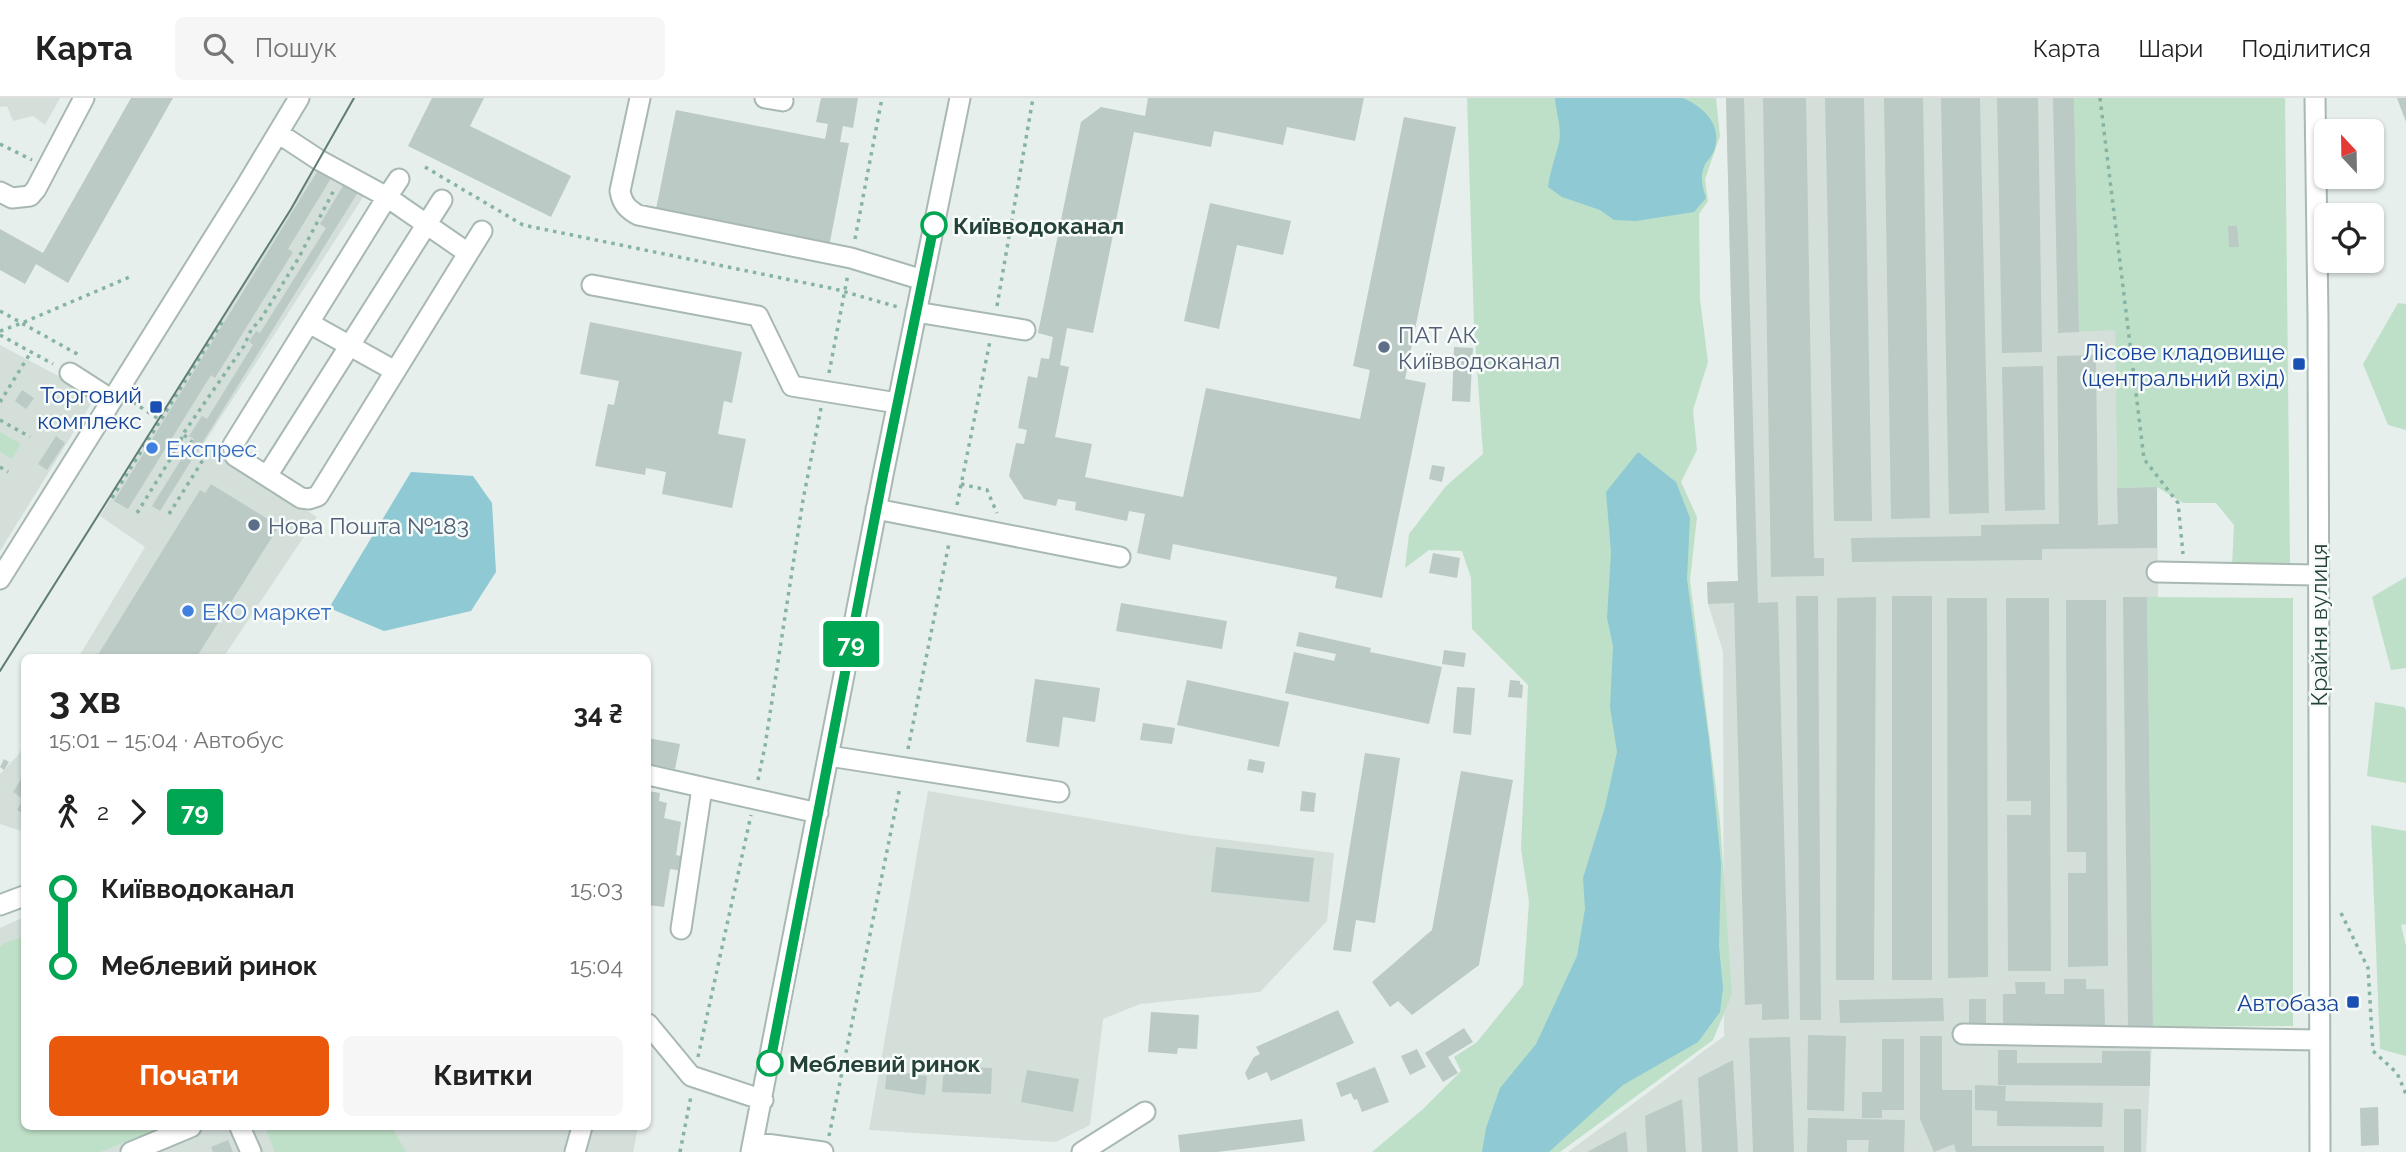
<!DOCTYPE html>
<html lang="uk">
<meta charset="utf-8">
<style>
body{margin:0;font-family:Raleway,sans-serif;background:#f6f6f6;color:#222;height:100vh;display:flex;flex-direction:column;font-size:26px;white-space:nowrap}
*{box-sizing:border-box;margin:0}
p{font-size:23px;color:#767676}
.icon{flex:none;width:38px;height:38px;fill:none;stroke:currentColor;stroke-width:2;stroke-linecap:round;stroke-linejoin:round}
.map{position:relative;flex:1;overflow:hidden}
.side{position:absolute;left:21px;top:556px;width:630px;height:476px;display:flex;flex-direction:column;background:#fff;border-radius:10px;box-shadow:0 2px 5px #0004}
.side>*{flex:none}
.badge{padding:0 14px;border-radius:5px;font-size:24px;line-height:46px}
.needle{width:46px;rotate:338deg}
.buttons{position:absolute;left:2314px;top:21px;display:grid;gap:14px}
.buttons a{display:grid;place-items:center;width:70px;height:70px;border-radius:10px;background:#fff;box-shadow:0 2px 5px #0004;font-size:35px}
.map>.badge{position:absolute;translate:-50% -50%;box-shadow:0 0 0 4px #fff}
.legs{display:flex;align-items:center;gap:10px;height:77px;padding:0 28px;font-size:23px}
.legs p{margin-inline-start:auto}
.overview{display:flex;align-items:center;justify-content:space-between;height:119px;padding:0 28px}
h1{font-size:38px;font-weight:700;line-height:52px}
.primary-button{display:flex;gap:14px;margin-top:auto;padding:14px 28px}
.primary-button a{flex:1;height:80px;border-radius:10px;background:#ea580c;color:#fff;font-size:28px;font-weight:700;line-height:80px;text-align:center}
.primary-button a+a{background:#f6f6f6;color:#222}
ul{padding:0 28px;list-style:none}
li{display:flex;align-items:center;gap:24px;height:77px;font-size:26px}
li i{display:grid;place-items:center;width:10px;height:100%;margin:0 9px;background:currentColor}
li i::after{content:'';width:18px;height:18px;margin:-9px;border:5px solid;border-radius:50%;background:#fff}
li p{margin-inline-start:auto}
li:first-child i{background:linear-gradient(#0000 50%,currentColor 0)}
li:last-child i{background:linear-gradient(currentColor 50%,#0000 0)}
header{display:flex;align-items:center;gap:42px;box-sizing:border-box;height:98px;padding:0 35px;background:#fff;border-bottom:2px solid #e0e0e0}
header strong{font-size:33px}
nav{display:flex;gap:38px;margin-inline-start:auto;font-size:24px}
.search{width:490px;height:63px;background:#f6f6f6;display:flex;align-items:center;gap:18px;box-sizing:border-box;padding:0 24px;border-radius:10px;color:#767676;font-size:26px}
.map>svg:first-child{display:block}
</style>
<header>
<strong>Карта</strong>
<div class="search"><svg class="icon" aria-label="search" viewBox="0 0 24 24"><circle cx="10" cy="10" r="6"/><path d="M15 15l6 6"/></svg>Пошук</div>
<nav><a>Карта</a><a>Шари</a><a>Поділитися</a></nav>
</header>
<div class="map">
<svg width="2406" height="1054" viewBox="0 0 2406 1054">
<rect width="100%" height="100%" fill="#e6efeb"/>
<path fill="#d4dfda" d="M0,0H60L45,27L33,18L13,23L7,8L0,9Z
M1726,0H2074L2079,234L2115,231L2117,390L2157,389L2158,499L2147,500L2153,929L2146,1054H1568L1724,938L1723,553L1708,506L1707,484L1738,483Z
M319,66L367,93L203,347L317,419L223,560H78L145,449L100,418Z
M0,247L96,298L0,453Z
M24,647V734L0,726V676L18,657Z
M928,693L1188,737L1334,755L1327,823L1260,894L1140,906L1103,921L1090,1027L1056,1044L869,1032Z
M24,819V1029H638L633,1054H0V830Z"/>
<path fill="#bfe0c8" d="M1467,0H1716L1720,38L1705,81L1708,103L1699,116L1700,201L1708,264L1693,312L1697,352L1681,384L1697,419L1690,482L1720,723L1732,896L1713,942L1560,1054H1372L1423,1011L1461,973L1454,959L1477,944L1523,887L1529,804L1521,751L1528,587L1472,531L1471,480L1462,453L1429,452L1405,470L1409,436L1446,388L1483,356L1474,226Z
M2074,0H2285L2290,466L2232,468L2234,427L2216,405H2183L2157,389L2117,390L2115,232L2079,234Z
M2398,205L2406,206V332L2388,327L2363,266Z
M0,334L21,346L12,361L0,354Z
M2406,479V570L2391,572L2372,499Z
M2147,499L2293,500V928L2153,929Z
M2375,604L2404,609L2406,613V685L2367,678Z
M2371,727L2406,733V826L2401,827L2406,848V958L2380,951Z
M24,838V1029H163L100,1054H0V849L5,845Z
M265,1029H392L406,1054H275Z"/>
<path fill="#8ec9d4" d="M1555,0H1683C1704,9 1723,27 1714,53C1711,60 1704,65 1703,72C1700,81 1703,91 1706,100L1694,114L1636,123L1614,122L1600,112L1562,99L1548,89C1550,74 1555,60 1559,45C1562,30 1556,15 1555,0Z
M1638,354L1676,384L1690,420L1687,481L1709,642L1721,765L1719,848L1723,890L1720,914L1698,944L1623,987L1549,1054H1482L1486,1030L1500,990L1536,946L1577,858L1585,811L1583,780L1605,709L1617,654L1610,609L1613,548L1607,520L1611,454L1606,394Z
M411,374L473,378L492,405L496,474L471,513L384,533L329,510Z"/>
<path fill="#bbcac4" d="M131,0H173L68,185L36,166L25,186L0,172V131L43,155Z
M432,0H484L470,28L571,78L551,119L408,48Z
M821,0H858L853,30L843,28L840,44L849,45L829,149L655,116L676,12L825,41L828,26L816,24Z
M1148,0H1364L1355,43L1287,29L1283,47L1214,33L1211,49L1134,34L1093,235L1067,230L1060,267L1069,269L1055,339L1092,346L1085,379L1183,399L1206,290L1360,321L1370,272L1353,268L1404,19L1456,29L1405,281L1426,285L1382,500L1335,490L1337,479L1173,446L1170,462L1137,455L1145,416L1129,413L1127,423L1075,412L1076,404L1058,401L1056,408L1024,401L1009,378L1016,345L1024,346L1027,332L1018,330L1028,278L1037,280L1041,260L1049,261L1053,239L1038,235L1081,24L1101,9L1145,18Z
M1726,0H1744L1758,505L1778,504L1789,921L1762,922V906L1745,907L1734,505L1708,506L1707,484L1738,483Z
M1763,0H1806L1814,460H1824V478L1771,479Z
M1825,0H1864L1872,423H1834Z
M1884,0H1923L1930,420L1891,421Z
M1941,0H1980L1989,415L1949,416Z
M1997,0H2038L2042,254L2002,255Z
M2053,0H2074L2079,234L2058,235Z
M2397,0H2406V24Z
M320,69L333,77L288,151L293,154L215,280L211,277L128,411L114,403Z
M346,83L360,91L160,413L152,408L194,341L189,338L202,318L207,321L253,247L249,243L256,233L260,235L326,130L320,126Z
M1210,105L1291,123L1283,157L1237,147L1219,231L1184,223Z
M2228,128H2237L2239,149H2229Z
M590,224L742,254L732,305L724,303L718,336L746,341L732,410L662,396L666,374L646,370L645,377L595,368L608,306L614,307L619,283L580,276Z
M1454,249L1473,250L1470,304L1452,303Z
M2096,257L2098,427L2118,426L2117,390L2157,389V450L2042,451V462L1852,464L1851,440L1981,438V427L2059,426L2057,258Z
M2043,268L2045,412L2005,413L2002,269Z
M22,292L34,300L26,311L15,303Z
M56,338L65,345L47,372L38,366Z
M1432,367L1445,369L1442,384L1429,381Z
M211,386L279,428L196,560H96L200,392L205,395Z
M1433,455L1460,460L1457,480L1429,475Z
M1796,498H1818L1821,922H1800Z
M1892,498H1932V882H1892Z
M1876,499L1874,882H1836L1837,500Z
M2123,499H2147L2153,929H2128Z
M1947,500H1987L1988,879L1948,880Z
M2006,500H2049L2051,873H2008L2007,717H2031V703H2007Z
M2066,502H2106L2108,868L2068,869V775H2086V754H2067Z
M1121,505L1227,523L1222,551L1116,533Z
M1299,534L1371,550L1370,554L1442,569L1429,626L1285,595L1294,554L1334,563L1336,556L1296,548Z
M1444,552L1466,555L1464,569L1442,566Z
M1035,581L1100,590L1095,624L1063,619L1059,649L1026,644Z
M1187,582L1289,604L1279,649L1177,627Z
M1510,582L1520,583V586L1523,587L1522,600L1508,599Z
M1457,589L1475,590L1471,637L1453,635Z
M1143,625L1175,630L1172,646L1140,642Z
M648,640L680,646L675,671L648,666Z
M1365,655L1400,660L1375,825L1356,822L1351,854L1333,852Z
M4,661L9,664L4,672L0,669Z
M1249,661L1265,664L1263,675L1247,672Z
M1461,673L1513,682L1479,867L1412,917L1398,903L1390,909L1372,884L1432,832Z
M24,676V716L17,712L23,701L13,694Z
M648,693L660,695L659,703L667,705L664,720L681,724L676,757L685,759L683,773L670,771L664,809L648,807Z
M1302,693L1316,695L1314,714L1300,713Z
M1216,749L1314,760L1309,804L1211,794Z
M2064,881H2086V891H2104L2105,927L2003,928V896H2016L2015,884H2045V896H2064Z
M1943,900L1944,923L1840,925L1839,902Z
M1969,901H1986V928H1969Z
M1338,912L1354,945L1271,983L1267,974L1248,982L1245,975L1254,959L1260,956L1256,949Z
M1151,914L1199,917L1197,951L1178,950L1177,956L1148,954Z
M1464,930L1473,944L1448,959L1458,975L1443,984L1425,955Z
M1808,937L1846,938L1844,1013L1807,1012Z
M1920,938H1942V992H1972V1048H2104V1054H1956L1954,1046L1934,1054L1920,1021Z
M1790,939L1794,1054H1753L1749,940Z
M1882,941H1904V1012H1882V1020H1862V994H1882Z
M1417,951L1426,969L1410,977L1401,958Z
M1998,952H2017V965H2102V953H2150V988L1998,987Z
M1733,962L1738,1054H1702L1698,980Z
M944,968L992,970L991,996L942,994Z
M1375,969L1389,1004L1362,1014L1357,1001L1354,1002L1351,995L1341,999L1336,985Z
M887,972L927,978L925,997L885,991Z
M1027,972L1079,981L1073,1014L1021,1004Z
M1975,987L2006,988L2005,1003L2103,1005L2102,1029L1997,1028V1013L1975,1012Z
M1682,1001L1686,1054H1647L1645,1018Z
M2378,1009L2379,1047L2361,1048L2360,1010Z
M2124,1011H2141V1054H2124Z
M1808,1020L1905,1022L1904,1054H1868L1869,1042H1847V1054H1807Z
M1302,1021L1305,1043L1217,1054H1180L1178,1037Z
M1626,1033L1628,1054H1587Z
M228,1042L233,1054H213L211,1049Z"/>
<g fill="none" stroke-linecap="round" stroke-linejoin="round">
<defs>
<path id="minor" d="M640,0L620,93C622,105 627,111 638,117L851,160L923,182
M765,0L783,3
M2315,0L2318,220L2320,1054
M278,35L319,62L387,99L233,347L235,358L301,400L309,401L318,398L482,133
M399,81L387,99L468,155
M0,94L12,100L30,98L36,91L84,0
M592,187L758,218L792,288L897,305
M916,214L1025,232
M309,225L395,273
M70,275L112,302
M267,378L442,102
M876,411L1120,459
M2157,474L2318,477
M0,481L246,88L299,0
M829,658L1059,694
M648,677L818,715
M0,807L24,798
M681,831L702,690
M648,926L691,978L763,1002
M1963,936L2319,942
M240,1029L251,1054
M753,1044L823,1054
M131,1054L191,1029
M575,1054L582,1029
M751,1054L883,377L960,0
M1082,1054L1145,1014"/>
</defs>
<use href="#minor" stroke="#a8b8b2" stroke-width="23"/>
<path stroke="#86b3a5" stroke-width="3.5" stroke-dasharray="3.5 5" stroke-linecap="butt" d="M2100,0L2144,361L2178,405L2183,456
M0,46L32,62
M425,69L523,127L835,191L898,209
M855,141L882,0
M997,208L1033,0
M0,213L79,257
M0,233L22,225L132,178
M0,237L53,266
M829,275L848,176
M0,304L31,254
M133,304L160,322
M0,322L30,339
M184,337L192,344
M168,347L176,352
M0,369L8,374
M961,386L987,392L997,415
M112,400L222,224
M957,407L990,243
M137,415L176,352L185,333L244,248L252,230L259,224L298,161L334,92
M169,416L208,354L201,349
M908,651L949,445
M758,682L765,648L803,402L821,310
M2341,815L2368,870L2373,953L2397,975L2406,996
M698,959L751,717
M829,1038L900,689
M680,1054L691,998"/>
<use href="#minor" stroke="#fff" stroke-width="19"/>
<path stroke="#5f7d75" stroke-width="2" d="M0,573L291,111L354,0"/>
</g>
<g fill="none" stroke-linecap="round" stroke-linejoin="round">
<defs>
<path id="line-1" d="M770,965L883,377L934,127"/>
</defs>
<use href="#line-1" stroke="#fff" stroke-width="16"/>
<use href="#line-1" stroke="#00a651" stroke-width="10"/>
</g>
<g fill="#fff" stroke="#00a651" stroke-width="3.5">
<circle cx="934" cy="127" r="12"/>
<circle cx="770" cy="965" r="12"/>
</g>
<g fill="#5c6f8a" stroke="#f7fbf9" stroke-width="2.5">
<circle cx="1384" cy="249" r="7"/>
<circle cx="254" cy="427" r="7"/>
</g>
<g fill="#1a4fb4" stroke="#f7fbf9" stroke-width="2.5">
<rect x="2292" y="259" width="14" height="14" rx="3.5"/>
<rect x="149" y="302" width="14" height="14" rx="3.5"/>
<rect x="2346" y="897" width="14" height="14" rx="3.5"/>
</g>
<g fill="#3f7fe0" stroke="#f7fbf9" stroke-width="2.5">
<circle cx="152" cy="350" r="7"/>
<circle cx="188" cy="513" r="7"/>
</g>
<g text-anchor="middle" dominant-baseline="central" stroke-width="5" stroke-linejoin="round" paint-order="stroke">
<g font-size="23" font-weight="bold" fill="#24423a" stroke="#f7fbf9" text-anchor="start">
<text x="953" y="127">Київводоканал</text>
<text x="789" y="965">Меблевий ринок</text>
</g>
<g font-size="23" fill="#4e5e75" stroke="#f7fbf9" text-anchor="start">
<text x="1398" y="236">ПАТ АК<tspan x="1398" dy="26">Київводоканал</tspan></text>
<text x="268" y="427">Нова Пошта №183</text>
</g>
<g font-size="23" fill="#164399" stroke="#f7fbf9" text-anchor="end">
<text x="2285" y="253">Лісове кладовище<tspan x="2285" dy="26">(центральний вхід)</tspan></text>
<text x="142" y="296">Торговий<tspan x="142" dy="26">комплекс</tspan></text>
<text x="2339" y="904">Автобаза</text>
</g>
<g font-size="23" fill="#366cbe" stroke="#f7fbf9" text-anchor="start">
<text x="166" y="350">Експрес</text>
<text x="202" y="513">ЕКО маркет</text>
</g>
<g font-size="23" fill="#24423a" stroke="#f7fbf9">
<text transform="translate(2318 527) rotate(-90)">Крайня вулиця</text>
</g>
</g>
</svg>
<div class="buttons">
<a><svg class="needle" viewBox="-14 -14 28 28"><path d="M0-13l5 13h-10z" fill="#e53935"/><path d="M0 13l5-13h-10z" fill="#767676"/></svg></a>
<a><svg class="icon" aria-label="locate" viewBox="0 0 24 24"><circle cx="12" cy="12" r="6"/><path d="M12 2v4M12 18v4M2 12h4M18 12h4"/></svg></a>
</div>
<b class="badge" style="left:851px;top:546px;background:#00a651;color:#fff">79</b>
<section class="side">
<div class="overview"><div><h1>3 хв</h1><p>15:01 – 15:04 · Автобус</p></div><b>34 ₴</b></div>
<div class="legs"><svg class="icon" aria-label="walk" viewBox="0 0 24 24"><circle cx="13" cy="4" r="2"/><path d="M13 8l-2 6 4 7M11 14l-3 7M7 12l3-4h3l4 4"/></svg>2<svg class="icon" aria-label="forward" viewBox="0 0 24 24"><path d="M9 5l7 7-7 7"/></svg><b class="badge" style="background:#00a651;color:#fff">79</b></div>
<ul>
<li><i style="color:#00a651"></i><b>Київводоканал</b><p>15:03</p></li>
<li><i style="color:#00a651"></i><b>Меблевий ринок</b><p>15:04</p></li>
</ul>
<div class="primary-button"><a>Почати</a><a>Квитки</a></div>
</section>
</div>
